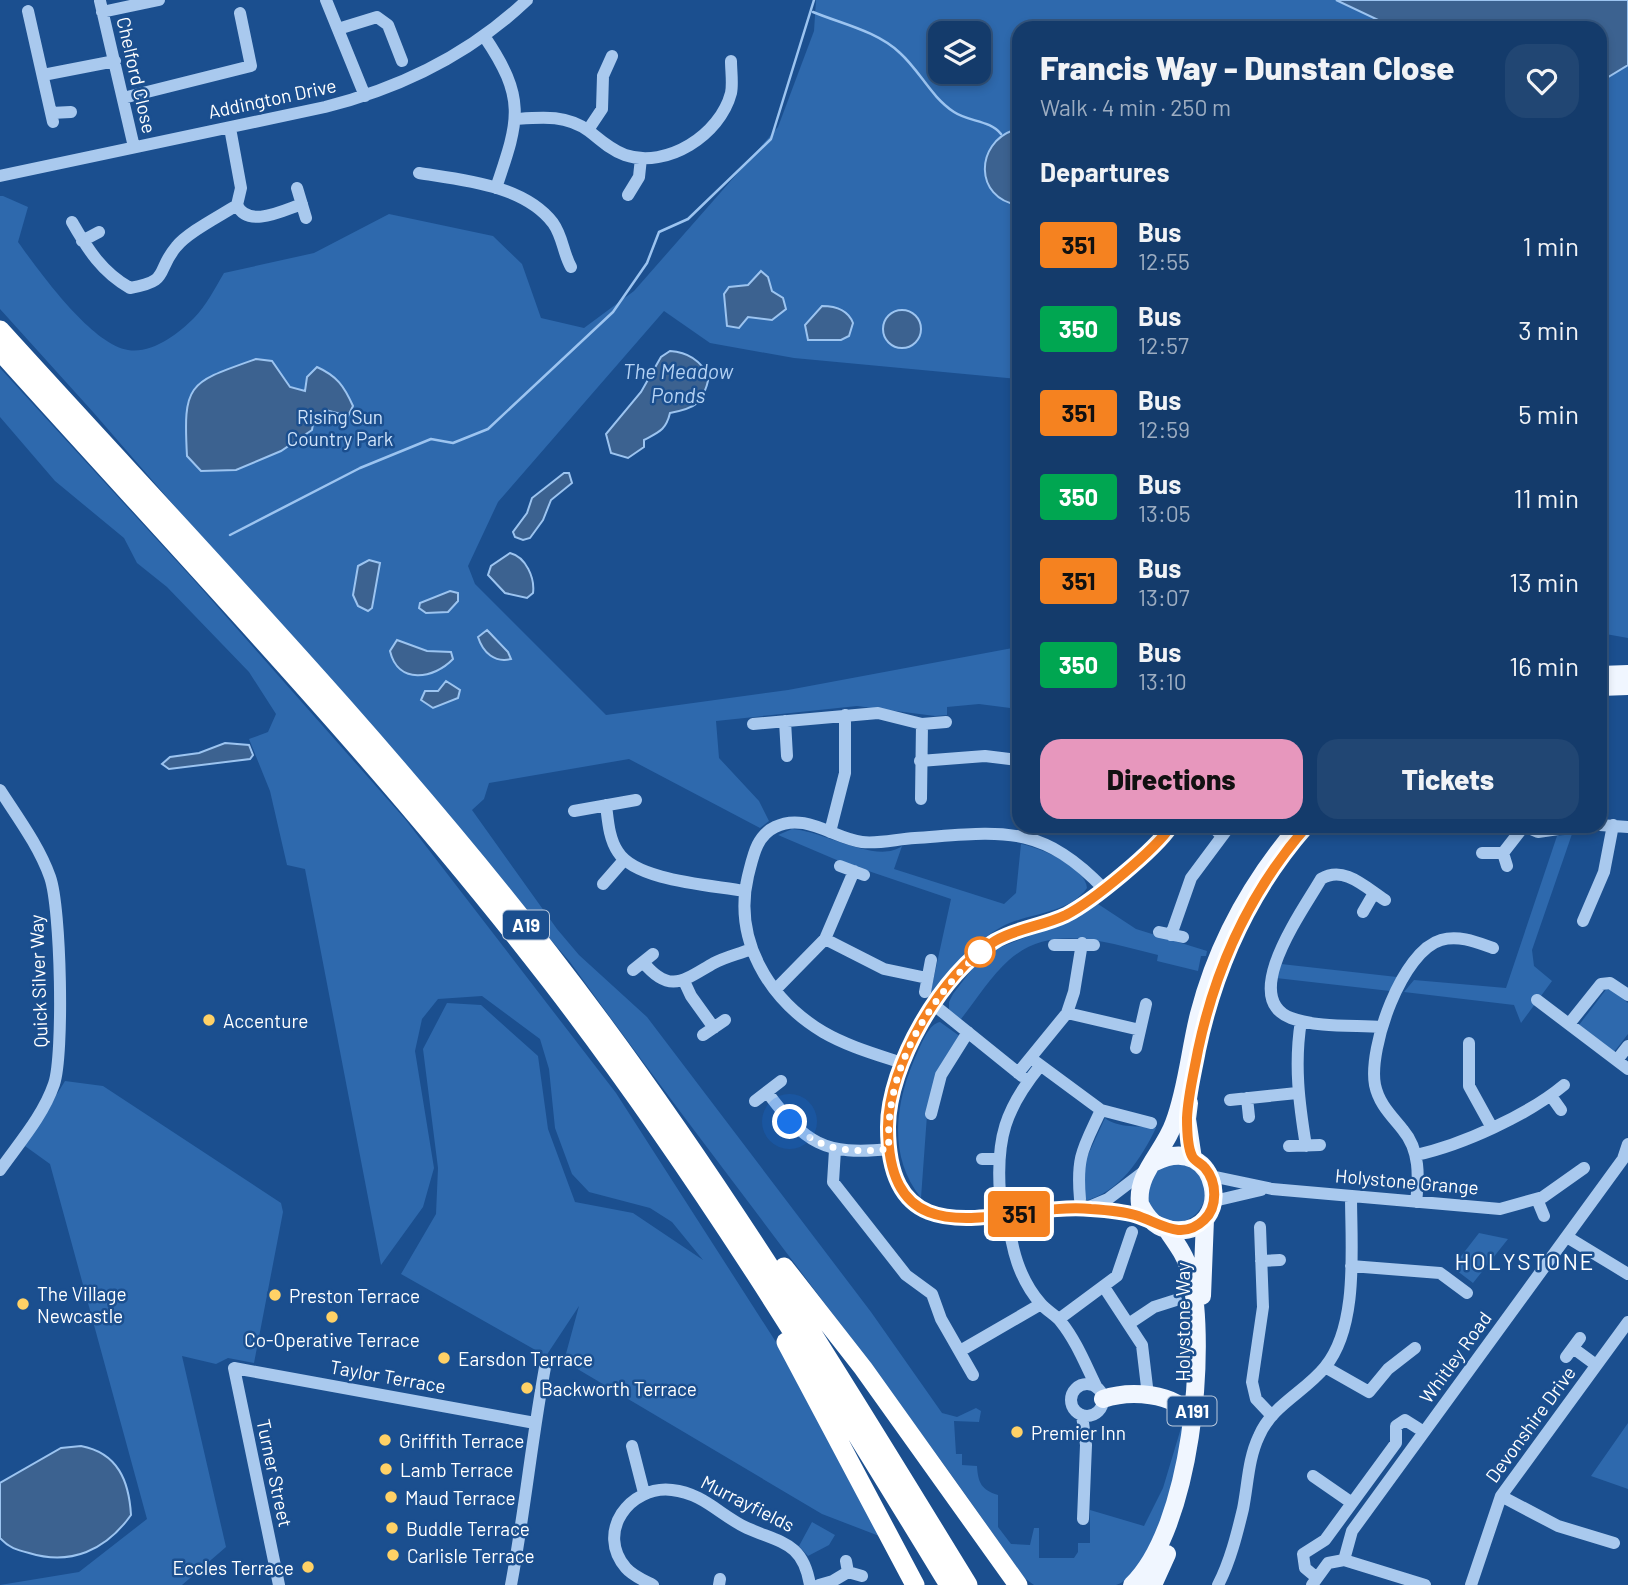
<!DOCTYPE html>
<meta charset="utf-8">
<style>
body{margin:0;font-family:Barlow,sans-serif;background:#214673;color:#f1f3f6;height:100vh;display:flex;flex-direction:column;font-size:26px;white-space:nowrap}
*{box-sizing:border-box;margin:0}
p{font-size:23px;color:#9dadc1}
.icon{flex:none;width:38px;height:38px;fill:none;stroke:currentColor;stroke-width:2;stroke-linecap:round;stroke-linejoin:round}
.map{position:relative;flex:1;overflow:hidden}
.drawer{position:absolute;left:1012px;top:21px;width:595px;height:812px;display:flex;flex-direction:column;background:#143b6b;border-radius:21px;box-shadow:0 4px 10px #0003,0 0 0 2px #33557e}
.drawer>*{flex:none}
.badge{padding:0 14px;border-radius:5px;font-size:24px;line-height:46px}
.buttons{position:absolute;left:928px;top:21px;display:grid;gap:14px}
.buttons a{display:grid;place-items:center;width:63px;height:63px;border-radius:14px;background:#143b6b;box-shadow:0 4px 10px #0003,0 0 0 2px #33557e;font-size:35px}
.you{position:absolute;width:35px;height:35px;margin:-18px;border:5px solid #fff;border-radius:50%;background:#1a73e8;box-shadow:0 0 0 10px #1a73e833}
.map>.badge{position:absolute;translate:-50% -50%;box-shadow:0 0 0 4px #fff}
h2{padding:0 28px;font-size:26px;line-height:63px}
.round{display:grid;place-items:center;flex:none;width:74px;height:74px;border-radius:21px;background:#214673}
.summary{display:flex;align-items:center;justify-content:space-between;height:119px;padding:0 28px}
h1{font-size:33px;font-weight:800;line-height:52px}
.action{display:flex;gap:14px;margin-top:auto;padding:14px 28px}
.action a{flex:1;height:80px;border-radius:21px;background:#e797bd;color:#111;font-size:28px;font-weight:800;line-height:80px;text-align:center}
.action a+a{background:#214673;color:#f1f3f6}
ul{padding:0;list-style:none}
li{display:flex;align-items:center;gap:21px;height:84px;padding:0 28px}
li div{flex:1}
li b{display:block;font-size:26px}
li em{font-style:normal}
li .badge{min-width:77px;font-weight:700;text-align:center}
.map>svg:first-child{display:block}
</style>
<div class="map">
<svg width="1628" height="1585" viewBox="0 0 1628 1585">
<rect width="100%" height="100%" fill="#1b4f8f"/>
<path fill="#2e69ad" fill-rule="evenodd" d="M816,0H1336L1395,28H1018V130H1014L1013,204L1018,205V379L794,358L710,343L664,311L498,502L468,566L475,584L606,715L788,690L1018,647V709L979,704L947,707V715L935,716L857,706L716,721L719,758L759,801L769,821L760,828L629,759L489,783L484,799L472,810L557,929L579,955L647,1017L871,1312L942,1413L957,1417L976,1408L981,1411L979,1422L954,1421L956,1454H962V1465L977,1466C978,1482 981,1490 998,1495V1527L1011,1544L1030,1545L1034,1528H1039V1558H1074L1078,1552V1543H1090V1510L1144,1526L1163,1488L1184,1418C1187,1451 1151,1576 1116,1585C1098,1585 1055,1585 1034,1585L1023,1577C879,1367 719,1169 570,962L93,412L0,309V196H3L28,207L18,242C39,271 91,344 128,350C152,354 178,334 194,318C206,306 215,288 224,273L314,253L389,214L493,236L522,264L541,318L584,328L634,291L778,127L814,31ZM940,33H978V72H940Z
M1628,65V638L1600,633V82Z
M0,368L193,579L405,819L616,1093L783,1353L887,1539L822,1514L564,1361L579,1306L546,1356L401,1274L436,1214L438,1168L423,1049L447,1003L481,1005L538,1056L548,1129L575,1202L633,1213L703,1260L672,1222L650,1208L589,1192L572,1174L555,1128L549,1069L540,1039L482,996L438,999L422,1019L415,1051L434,1168L423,1207L381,1265L305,869L287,865L270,791L249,739L268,732L276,714L249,672L167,587L137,563L124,538L55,481L0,417Z
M792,829C821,830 877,865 902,846L894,869L1004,904L1016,893L1021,844C1039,847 1086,867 1087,888C1069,914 1028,913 1003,926C968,945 952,974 928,1004L951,899L839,861L778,835Z
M1572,834L1532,950L1534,966L1552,981L1521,1023L1514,1005L1404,992L1414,980L1506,988L1557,836Z
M1098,904L1136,929L1207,951L1206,956H1201L1198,971L1157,961L1158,955C1108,943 1052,922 1009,960C991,976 976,1000 961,1019L949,1011V1002L953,994L972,969L993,950L1050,928Z
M1281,964L1397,977L1390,991L1276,978Z
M1608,987L1628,1003V1034L1614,1052L1579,1025Z
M940,1022L961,1037L927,1115L921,1198C886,1154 896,1099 918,1051C923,1041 929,1024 940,1022Z
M65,1081L103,1086L281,1203L283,1212L254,1363L228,1358L216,1364L182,1356L226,1547L182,1585H0L79,1572L147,1519L50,1164L25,1146Z
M1105,1118C1119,1129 1139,1125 1156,1128C1141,1159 1119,1193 1084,1201L1082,1168Z
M1147 1193a29 29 0 1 1 58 0a29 29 0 1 1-58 0Z
M1479,1233L1508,1239L1473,1283L1456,1270L1455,1264Z
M1628,1423V1489L1591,1476Z
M812,1522L835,1535L829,1545L808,1556L799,1546Z"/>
<path fill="#3c6290" stroke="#9cc4f0" stroke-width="2" d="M1336,0H1628V65L1600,82V28H1395Z
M1014,130H1018V205C974,198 975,143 1014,130Z
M761,271L768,277L772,291L783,298L786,309L772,320L748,317L739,328L727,326L724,294L729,287L748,285Z
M822,306C835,306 848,310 853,323L849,336L841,340H808L805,325Z
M883 329a19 19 0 1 1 38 0a19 19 0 1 1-38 0Z
M670,351C688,352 701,361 709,377C703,404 696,408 670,413C666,430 659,432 644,440V447L628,458L611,453L606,434L641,392L661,357Z
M256,359L272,361L290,387L305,391L307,377L317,367C337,376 344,386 353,406L348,416L326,410L314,418L312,430L281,451L236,470L201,471L187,456C183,383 188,383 256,359Z
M564,473H569L572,483L551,500L543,520L530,538L523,540L515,537L513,532L527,513L532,498Z
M510,553C526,557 535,578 533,593L527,598L505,593L488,575L491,566Z
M369,560L380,563L372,608L368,611L358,606L353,595L358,566Z
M450,591L458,593V601L448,612L426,613L419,608L420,603Z
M487,630L508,652L511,659C495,663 483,653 478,637Z
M397,640L427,651L451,652L453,659C434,679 398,685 390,651Z
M446,681L460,690L458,698L433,708L421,700L425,691H438Z
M225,743L249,745L253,755L250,759L169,769L162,764L170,757L199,753Z
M81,1446C118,1453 129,1481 131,1515C106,1550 71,1566 29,1553C17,1550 9,1548 0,1538V1483L61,1448Z"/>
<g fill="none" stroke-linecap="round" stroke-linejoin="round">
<path stroke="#9cc4f0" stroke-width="2.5" d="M813,12C842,24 877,31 900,53C920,71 931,97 954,112C969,122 990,120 1001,134
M230,535L360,468L431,439L453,443L488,429L613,312L647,263L659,232L688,219L771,139L814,0"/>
<path stroke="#a9c9ee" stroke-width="12" d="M326,0L365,96
M100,1L134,147
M28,11L53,122
M102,12L159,0
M338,29L377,17L388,25L402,61
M484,36C527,99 519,120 496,188
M43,75L115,61
M123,98L251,66L240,13
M51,113L71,112
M517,119C544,117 566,115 589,131C600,140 611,150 625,155C667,169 720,135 731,93C733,84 731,71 731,61
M588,130L602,109L603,76L612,56
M419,173C463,180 524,185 553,223C563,237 563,253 571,267
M0,176L325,107C401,88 470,54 527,0
M297,188L306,218
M628,195L639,177L641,158
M237,205C248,229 284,210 302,204
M72,222C88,250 102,272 130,288C171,281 155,272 176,247C188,232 220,216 237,205L241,188L230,128
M82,241L99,232
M785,721L787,756
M753,724L878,713L922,724L946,722
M920,761L985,756L1018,760
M1016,779L1018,757
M0,790C18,818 39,846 50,877C61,908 64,1055 54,1084C43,1116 19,1143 0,1170
M921,799L922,724
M606,805C608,821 609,839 618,852C636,881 712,885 744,891
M574,811L636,800
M1600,825L1628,827
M1212,826L1222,836
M1524,826L1538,832L1579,826
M830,832L845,773V715
M1482,853H1503L1507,866
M1503,853L1524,826
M840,866L864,875
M603,884L624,860
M1363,912L1374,893
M1583,921L1604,872L1613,825
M1159,932L1183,937
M1171,935L1191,878L1229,827
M825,939L884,969L927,978
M1054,945H1094
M643,962C670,995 684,980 714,963C725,957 739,954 751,949
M633,970L653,954
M684,981L691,996L714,1028
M776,989L825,939L854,871
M925,992L931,960
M1537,1000L1628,1069
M934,1005L1022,1076
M1067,1013L1140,1030
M1301,1021C1294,1064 1299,1103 1306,1146
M1569,1024L1601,984L1610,983L1628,995
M1382,1027C1354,1025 1318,1028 1291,1018C1238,998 1304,909 1321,879C1344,865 1365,887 1385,900
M703,1035L725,1020
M1469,1043V1086L1491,1126
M1136,1048L1146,1004
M1617,1060L1628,1046
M1036,1062L1101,1110L1151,1123
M902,1063C875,1054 847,1046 823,1032C768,999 733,939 748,876C753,857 756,836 775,827C805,812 833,838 862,842C879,844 897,839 915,838C1000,832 1040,822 1104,889
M1018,1073L1067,1013L1074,992L1082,943
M767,1092C805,1143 824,1156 889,1149
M1551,1096L1561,1110
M1247,1098L1249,1117
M1230,1100L1297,1093
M755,1101L781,1081
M931,1114L941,1075L968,1032
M1289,1146L1320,1145
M835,1150L833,1182L906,1275L932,1294L941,1319L973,1375
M1416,1155C1462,1145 1528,1115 1564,1085
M982,1159H998
M1211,1176L1272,1189L1500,1209L1543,1197L1584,1168
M1000,1194C996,1139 1005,1109 1040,1066
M1080,1199C1076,1155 1084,1147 1101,1110
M1537,1199L1544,1216
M1214,1201L1261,1190
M1416,1202C1419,1177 1420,1150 1403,1130C1391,1115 1379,1104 1375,1085C1368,1048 1402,951 1441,940C1459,935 1476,942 1493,948
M1089,1207L1108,1199L1146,1170
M1008,1215C1011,1248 1019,1279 1041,1304C1047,1311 1056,1315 1061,1322C1077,1342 1086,1366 1097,1388
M1150,1220C1129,1213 1105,1207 1083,1208C1044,1210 962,1228 930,1213C903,1201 891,1172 889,1144C883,1075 934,981 992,943C1013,929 1038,926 1061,917C1086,906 1157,848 1171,826
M1260,1227L1263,1307L1252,1382L1256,1399L1272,1416
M1567,1237L1628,1274
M1261,1261L1280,1260
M1351,1266L1440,1273L1467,1293
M1104,1287L1142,1345L1147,1387
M1059,1319L1117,1276L1132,1232
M1130,1323L1154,1307L1176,1300
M1573,1348L1596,1365
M960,1351L1041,1304
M1566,1357L1580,1338
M1325,1367L1369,1392L1388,1369L1415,1348
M1071 1400a16 16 0 1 1 32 0a16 16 0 1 1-32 0Z
M1082,1415L1086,1445L1083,1519
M632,1446L644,1493
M1313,1476L1352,1503
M1501,1496L1558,1526L1614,1543
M1344,1560L1352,1531L1623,1159L1628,1144
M846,1561L848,1572L862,1576
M1317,1578L1305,1568L1303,1554L1325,1540L1396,1443V1426L1405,1420L1424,1432
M279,1585L234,1368L535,1423
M511,1585C525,1511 532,1436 546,1362
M653,1585C643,1580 633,1576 626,1568C595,1532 630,1485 672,1490C703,1493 721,1516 747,1528C781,1543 803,1542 810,1585
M719,1585L720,1579
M819,1585L833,1581L848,1572
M1218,1585C1230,1562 1237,1534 1243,1509C1248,1484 1248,1459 1259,1436C1272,1405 1305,1392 1325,1367C1359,1326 1351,1246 1351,1196
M1312,1585L1328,1563L1344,1560L1425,1585
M1471,1585L1501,1496L1628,1322"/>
<path stroke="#f0f6ff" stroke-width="18" d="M1600,675L1628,674
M1600,687L1628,686
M1189,1103L1187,1119L1193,1159
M1155,1162C1220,1129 1238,1237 1172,1230C1156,1229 1147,1218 1140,1204C1136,1173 1164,1152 1174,1123C1187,1089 1190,1049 1199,1014C1217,944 1253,880 1299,826
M1202,1296L1205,1219
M1103,1399C1129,1390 1175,1392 1191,1417
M1132,1585C1191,1528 1208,1350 1190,1272C1186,1256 1176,1243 1167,1230
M1153,1585L1167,1554"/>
<path stroke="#fff" stroke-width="19" d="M0,330C186,535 379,734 549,953C705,1154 836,1369 968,1585
M0,351C187,559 381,761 552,983C699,1174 824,1380 949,1585
M784,1267L863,1368L1018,1585
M786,1342L915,1585"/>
</g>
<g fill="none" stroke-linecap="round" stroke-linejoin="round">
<defs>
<path id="line" d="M1171,826C1155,850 1093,901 1066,915C1043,926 1017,928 995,941C942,972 888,1066 888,1127C888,1268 1009,1201 1091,1209C1106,1210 1121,1211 1135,1215C1159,1222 1181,1242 1204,1220C1218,1207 1217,1182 1205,1168C1201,1163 1194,1161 1192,1156C1187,1146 1187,1129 1187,1118C1188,1095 1194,1072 1198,1050C1216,965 1250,891 1307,826"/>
</defs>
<use href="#line" stroke="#fff" stroke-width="16"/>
<use href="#line" stroke="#f58220" stroke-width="10"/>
<path stroke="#fff" stroke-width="7" stroke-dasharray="0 12.6" d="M790,1122C820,1151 849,1153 889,1149C884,1072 926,1002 980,952"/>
</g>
<circle fill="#fff" stroke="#f58220" stroke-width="3.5" cx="980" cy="952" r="14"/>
<g fill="#ffd166" stroke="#1b4f8f" stroke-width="2.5">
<circle cx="209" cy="1020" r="7"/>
<circle cx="275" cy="1295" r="7"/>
<circle cx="23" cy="1304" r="7"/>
<circle cx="332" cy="1317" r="7"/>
<circle cx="444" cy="1358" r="7"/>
<circle cx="527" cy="1388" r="7"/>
<circle cx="1017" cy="1432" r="7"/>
<circle cx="385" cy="1440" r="7"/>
<circle cx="386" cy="1469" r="7"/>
<circle cx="391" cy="1497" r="7"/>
<circle cx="392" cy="1528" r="7"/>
<circle cx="393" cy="1555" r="7"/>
<circle cx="308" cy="1567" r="7"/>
</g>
<g text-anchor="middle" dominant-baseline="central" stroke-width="5" stroke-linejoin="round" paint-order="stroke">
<g fill="#1b4f8f" stroke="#bbcadd" stroke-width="2">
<rect x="503" y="910.5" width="46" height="29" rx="5"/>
<rect x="1167.5" y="1396.5" width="49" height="29" rx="5"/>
</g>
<g font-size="18" font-weight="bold" fill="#fff">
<text x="526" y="925">A19</text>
<text x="1192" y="1411">A191</text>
</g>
<g font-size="19" fill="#fff" stroke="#1b4f8f">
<text transform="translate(137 75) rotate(77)">Chelford Close</text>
<text transform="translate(272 98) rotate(-12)">Addington Drive</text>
<text transform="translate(38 981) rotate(-92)">Quick Silver Way</text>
<text transform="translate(1407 1181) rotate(5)">Holystone Grange</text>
<text transform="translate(1182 1322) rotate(-90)">Holystone Way</text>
<text transform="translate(1455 1357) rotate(-54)">Whitley Road</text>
<text transform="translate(388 1376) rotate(10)">Taylor Terrace</text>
<text transform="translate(1530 1424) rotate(-54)">Devonshire Drive</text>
<text transform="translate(275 1473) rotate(78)">Turner Street</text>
<text transform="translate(748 1503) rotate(27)">Murrayfields</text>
</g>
<g font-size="19" fill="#cfe3fa" stroke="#1b4f8f">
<text x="340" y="416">Rising Sun<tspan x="340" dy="22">Country Park</tspan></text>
</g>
<g font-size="19" fill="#fff" stroke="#1b4f8f" text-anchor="start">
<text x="223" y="1020">Accenture</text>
<text x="37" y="1293">The Village<tspan x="37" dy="22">Newcastle</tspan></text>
<text x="289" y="1295">Preston Terrace</text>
<text x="332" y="1339" text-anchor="middle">Co-Operative Terrace</text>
<text x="458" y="1358">Earsdon Terrace</text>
<text x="541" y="1388">Backworth Terrace</text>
<text x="1031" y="1432">Premier Inn</text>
<text x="399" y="1440">Griffith Terrace</text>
<text x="400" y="1469">Lamb Terrace</text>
<text x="405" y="1497">Maud Terrace</text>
<text x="406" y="1528">Buddle Terrace</text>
<text x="407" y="1555">Carlisle Terrace</text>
<text x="294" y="1567" text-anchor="end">Eccles Terrace</text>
</g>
<g font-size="21" font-style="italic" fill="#b5d3f5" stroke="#1b4f8f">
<text x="678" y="370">The Meadow<tspan x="678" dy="24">Ponds</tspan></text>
</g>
<g font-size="23" letter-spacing="2" fill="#fff" stroke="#1b4f8f">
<text x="1525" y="1261">HOLYSTONE</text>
</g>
</g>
</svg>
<div class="buttons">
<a><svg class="icon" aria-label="layers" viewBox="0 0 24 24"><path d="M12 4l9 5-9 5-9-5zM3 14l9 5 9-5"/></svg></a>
</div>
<div class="you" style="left:790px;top:1122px"></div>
<b class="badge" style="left:1019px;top:1214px;background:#f58220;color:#111">351</b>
<section class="drawer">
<div class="summary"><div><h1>Francis Way - Dunstan Close</h1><p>Walk · 4 min · 250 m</p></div><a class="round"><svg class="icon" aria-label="heart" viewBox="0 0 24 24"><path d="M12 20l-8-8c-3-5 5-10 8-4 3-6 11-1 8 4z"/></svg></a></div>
<h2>Departures</h2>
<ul>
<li><span class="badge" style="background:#f58220;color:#111">351</span><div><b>Bus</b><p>12:55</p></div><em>1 min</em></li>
<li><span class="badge" style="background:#00a651;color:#fff">350</span><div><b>Bus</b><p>12:57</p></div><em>3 min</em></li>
<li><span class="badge" style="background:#f58220;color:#111">351</span><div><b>Bus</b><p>12:59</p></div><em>5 min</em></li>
<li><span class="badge" style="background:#00a651;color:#fff">350</span><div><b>Bus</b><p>13:05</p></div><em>11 min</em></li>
<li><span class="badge" style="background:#f58220;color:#111">351</span><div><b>Bus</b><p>13:07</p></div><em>13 min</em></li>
<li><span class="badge" style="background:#00a651;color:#fff">350</span><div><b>Bus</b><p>13:10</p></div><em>16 min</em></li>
</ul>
<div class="action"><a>Directions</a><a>Tickets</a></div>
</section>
</div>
